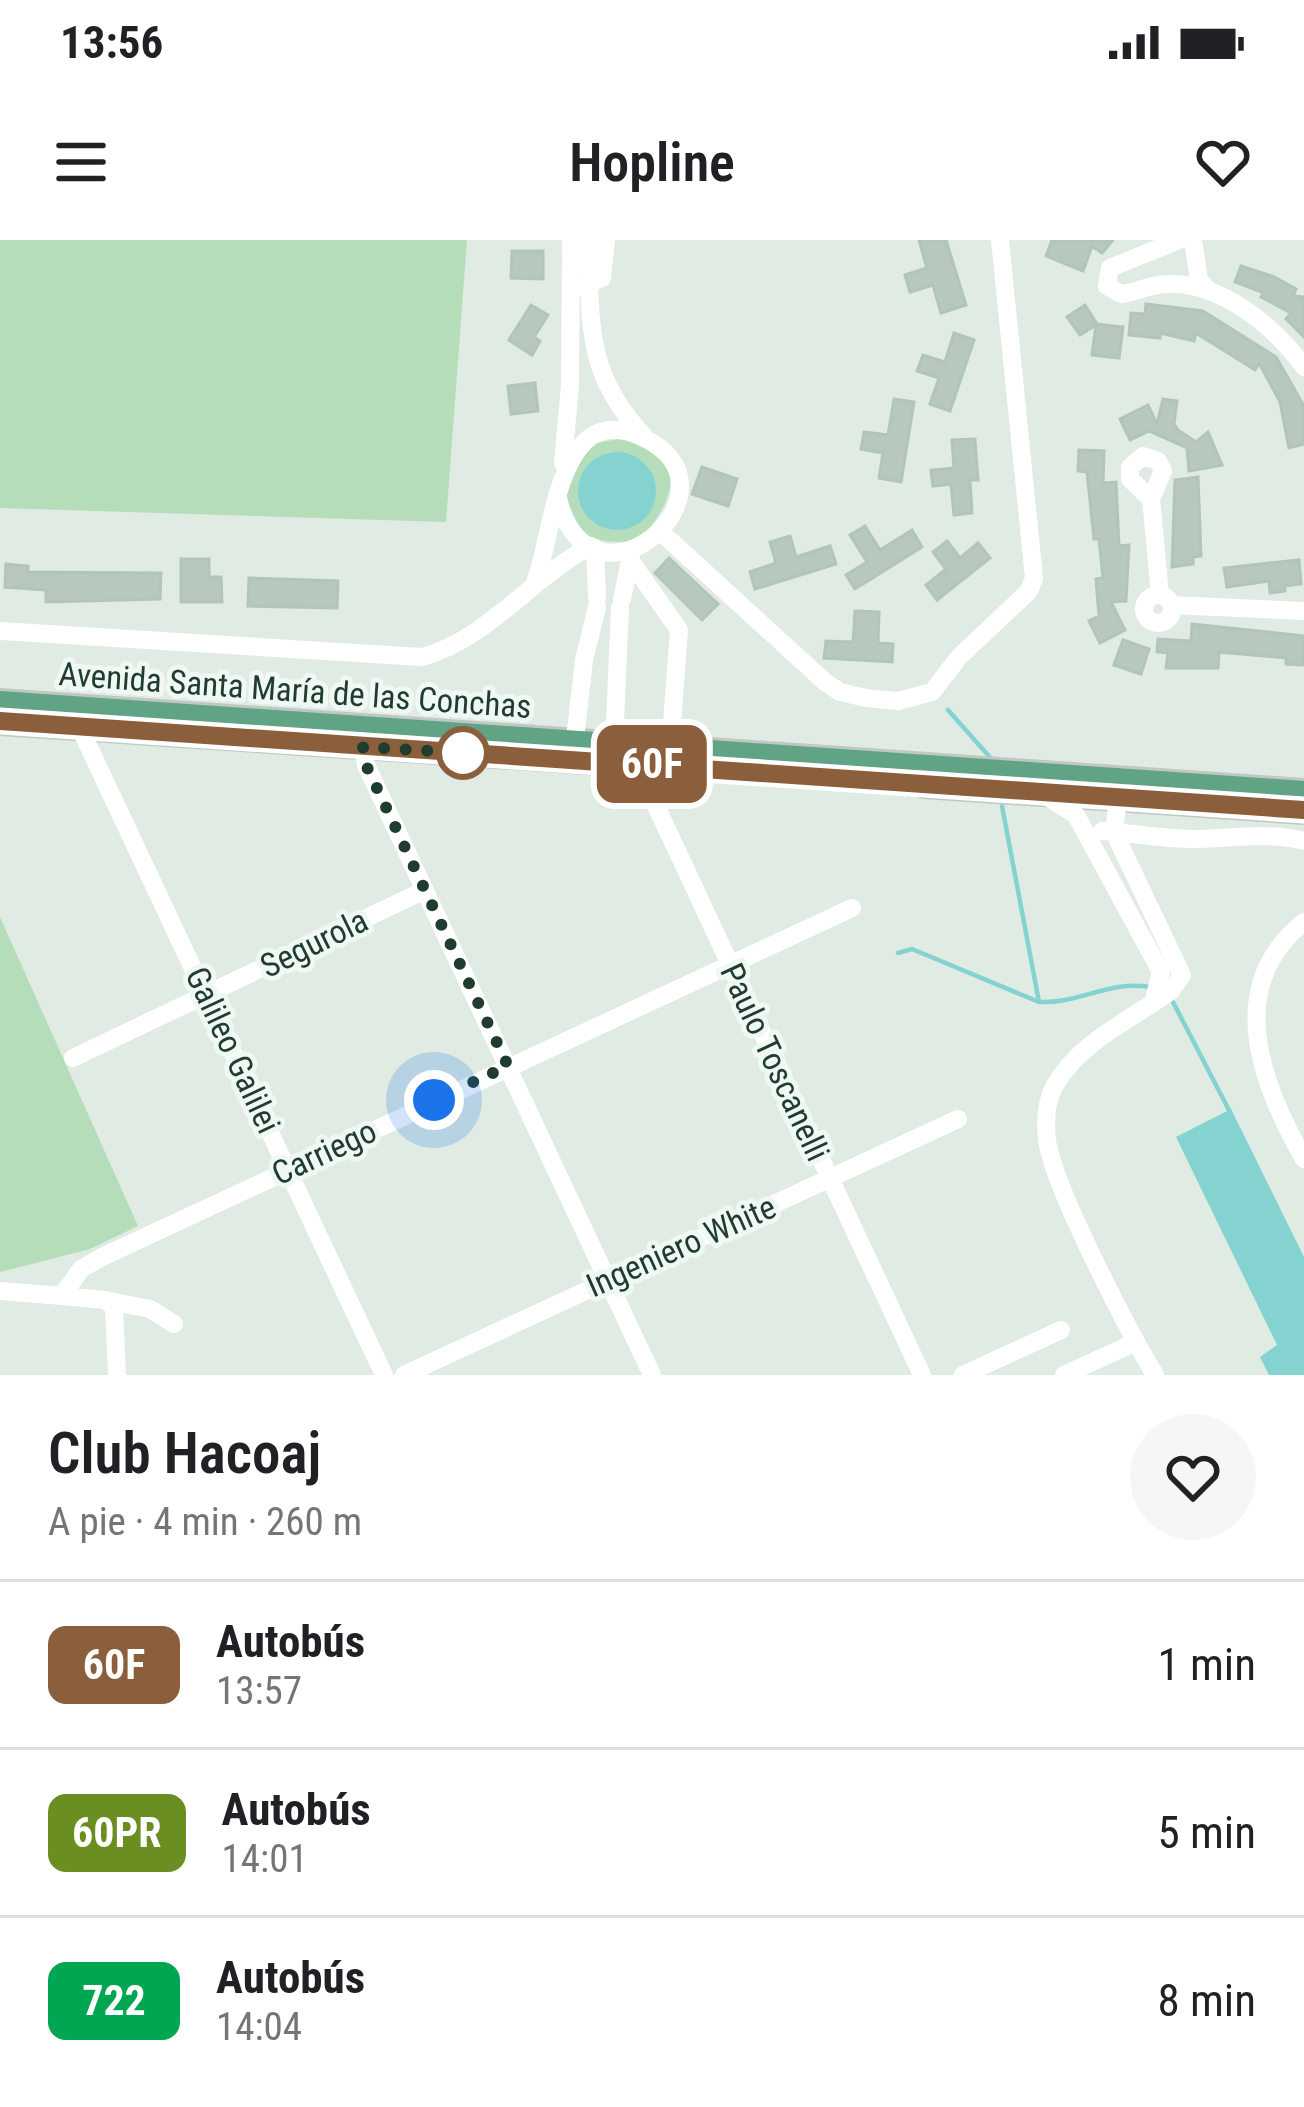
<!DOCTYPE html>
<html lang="es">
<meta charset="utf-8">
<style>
body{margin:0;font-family:"Roboto Condensed",sans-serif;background:#f6f6f6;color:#202124;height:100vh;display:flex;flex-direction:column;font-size:45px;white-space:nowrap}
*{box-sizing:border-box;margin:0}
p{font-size:39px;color:#757577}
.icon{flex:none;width:66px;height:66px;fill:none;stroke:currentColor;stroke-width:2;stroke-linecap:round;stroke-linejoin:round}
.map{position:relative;height:1135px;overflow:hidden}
.panel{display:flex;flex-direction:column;background:#fff;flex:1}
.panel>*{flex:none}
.badge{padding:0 24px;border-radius:18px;font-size:42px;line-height:78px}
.you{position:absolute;width:60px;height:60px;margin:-30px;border:9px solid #fff;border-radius:50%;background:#1a73e8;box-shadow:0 0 0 18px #1a73e833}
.map>.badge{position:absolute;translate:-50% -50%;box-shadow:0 0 0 6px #fff}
.round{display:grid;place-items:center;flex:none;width:126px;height:126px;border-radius:63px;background:#f6f6f6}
.head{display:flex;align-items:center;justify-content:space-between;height:204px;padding:0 48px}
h1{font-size:57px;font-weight:600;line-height:90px}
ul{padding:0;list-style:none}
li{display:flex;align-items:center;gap:36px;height:168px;padding:0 48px;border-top:3px solid #e0e0e0}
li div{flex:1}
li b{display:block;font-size:45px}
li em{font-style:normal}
li .badge{min-width:132px;font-weight:700;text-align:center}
.status{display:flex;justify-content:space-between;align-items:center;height:84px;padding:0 60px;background:#fff;direction:ltr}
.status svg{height:33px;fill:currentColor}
header{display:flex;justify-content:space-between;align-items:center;height:156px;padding:0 48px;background:#fff;font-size:54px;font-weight:600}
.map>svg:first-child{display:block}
</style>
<div class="status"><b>13:56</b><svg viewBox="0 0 49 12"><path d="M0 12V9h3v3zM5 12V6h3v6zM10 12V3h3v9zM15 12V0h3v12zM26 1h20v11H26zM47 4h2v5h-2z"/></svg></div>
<header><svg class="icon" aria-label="menu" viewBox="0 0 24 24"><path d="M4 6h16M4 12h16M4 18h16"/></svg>Hopline<svg class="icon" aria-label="heart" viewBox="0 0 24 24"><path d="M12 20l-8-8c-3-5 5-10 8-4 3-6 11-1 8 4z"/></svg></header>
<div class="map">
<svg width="1304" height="1135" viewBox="0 0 1304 1135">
<rect width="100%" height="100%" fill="#dfebe3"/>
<path fill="#b6ddb9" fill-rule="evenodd" d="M0,0H467L446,282L0,268Z
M625,198C692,218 674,261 640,300C587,308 566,291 566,237L595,203ZM611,212L642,221C674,257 633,307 592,280L591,222Z
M0,677L138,986L90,1009L0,1032Z"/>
<path fill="#84d3d0" d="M578 251a39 39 0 1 1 78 0a39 39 0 1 1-78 0Z
M1231,869L1304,1017V1135H1269L1260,1117L1277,1105L1176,897Z"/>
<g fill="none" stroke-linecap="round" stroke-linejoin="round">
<path stroke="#84d3d0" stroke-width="4.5" d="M948,470L995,523
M898,713L912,709L1039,762L1002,566
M1039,762C1079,764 1109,740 1150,747
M1173,762L1231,874"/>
</g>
<path fill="#b7c9be" stroke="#b1c5b9" stroke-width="3" d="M919,0H946L966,65L941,73L933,45L910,52L905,35L927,28Z
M1052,0H1113L1102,13L1092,6L1083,31L1046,16Z
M512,11H543V39L511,38Z
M1241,26L1272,36L1296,49L1293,56L1304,57V97L1286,79L1291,73L1261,57L1264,53L1235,42Z
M1146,64L1203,71L1276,117L1304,166V204L1289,208L1280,162L1259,123L1255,130L1196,93L1194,101L1160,93V98L1129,95L1131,73L1145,74Z
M531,65L548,75L534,97L540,101L532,115L509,100Z
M1085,65L1097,84L1123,87L1119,118L1092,115L1096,85L1080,95L1067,77Z
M954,93L974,100L950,171L930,164L939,138L917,131L923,115L945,122Z
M535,143L538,171L511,174L508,146Z
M894,159L914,162L901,242L879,238L883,213L861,209L864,192L888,195Z
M1163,159L1177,161L1174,184L1178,190L1196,202L1208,192L1222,225L1189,231L1187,208L1149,191L1130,200L1120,179L1148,165L1157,184Z
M975,199L978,240H970L972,273L954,275L951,244L933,246L931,230L954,228L952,200Z
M1079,210L1104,211L1103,243L1116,242L1119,306L1129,305L1126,361L1111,362L1125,390L1100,403L1089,381L1099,376L1096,339L1103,338L1099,299H1094L1087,232L1078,231Z
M702,227L737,239L728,266L692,254Z
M1198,237L1201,316L1193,317V324L1172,327L1175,240Z
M865,286L880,310L912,290L922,307L855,349L846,335L867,322L850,295Z
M790,296L796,317L830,306L836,324L755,349L750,332L776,323L770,302Z
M947,301L960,318L978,303L990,318L937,360L926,345L946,329L933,312Z
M669,318L718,364L702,380L655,333Z
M181,319H209V337H221L222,362H181Z
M1299,320L1301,344L1285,346V351L1270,353L1269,341L1227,347L1224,328Z
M6,324L28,326V332L161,333L160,359L46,362V350L5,347Z
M249,338L338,341L337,368L248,366Z
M855,371L879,372L878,403L893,404L892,422L824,418L826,401L853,402Z
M1192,384L1304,396V425L1286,424V418L1219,412L1218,428H1166L1168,413L1157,412L1158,399L1191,401Z
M1123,400L1149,409L1141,434L1114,425Z"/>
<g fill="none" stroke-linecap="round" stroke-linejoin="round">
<defs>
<path id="major" d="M0,463L1304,553
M0,481L602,521
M924,544L1304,570"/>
</defs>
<use href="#major" stroke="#c0c8c4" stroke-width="30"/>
<path stroke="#fff" stroke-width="18" d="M588,0C591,82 584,133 644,196
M1179,0L1110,28L1107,46L1121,54C1137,52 1151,44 1168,44C1221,42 1274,86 1304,127
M1193,0L1199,40L1207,49
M582,47L602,38L606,0
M563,223L570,145L571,0
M1151,259L1130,239V227L1143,216L1158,221L1163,231L1151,259L1160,355
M662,293L825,442L840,452L866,458L898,461L932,452L959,417L1029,351L1034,338L1000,0
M595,308L597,358
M630,320L679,390L670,510
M536,340C554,291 558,155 644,198C750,249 592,389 558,259
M1144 369a14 14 0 1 1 28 0a14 14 0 1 1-28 0Z
M622,359L631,316
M1171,365L1304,371
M0,391L422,417C487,400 533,336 591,306
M79,486L384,1135
M363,507L366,525L652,1135
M636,507V523L922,1135
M573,516L584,420L597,367
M613,527L620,368
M1046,556L1076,575L1161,732L1153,763L1171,751L1182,735L1114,592L1118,558
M1102,591C1131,593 1171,600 1198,599C1236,598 1267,592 1304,601
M1304,682C1223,746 1261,844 1304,919
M1153,763C1118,786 1077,807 1055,845C1046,861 1045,882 1047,900C1053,946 1128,1090 1155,1135
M73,818L425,650
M0,1051L62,1056L81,1029L102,1017L852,668
M62,1056L105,1060L114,1067L117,1135
M105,1060L150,1069L174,1084
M404,1135L958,879
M963,1135L1061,1090
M1064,1135L1136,1102"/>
<use href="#major" stroke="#61a385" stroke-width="24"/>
</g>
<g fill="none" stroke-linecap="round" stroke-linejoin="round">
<defs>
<path id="line" d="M0,481L1304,570"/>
</defs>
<use href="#line" stroke="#fff" stroke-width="27"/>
<use href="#line" stroke="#8b5e3c" stroke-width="18"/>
<path stroke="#1f3c2e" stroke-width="12" stroke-dasharray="0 21.6" d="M434,860L508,826L366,525L363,507L463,513"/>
</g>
<circle fill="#fff" stroke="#8b5e3c" stroke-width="6" cx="463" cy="513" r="24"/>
<g text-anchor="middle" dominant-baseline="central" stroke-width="10" stroke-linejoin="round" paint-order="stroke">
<g font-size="33" fill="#1f3c2e" stroke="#eff8f2">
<text transform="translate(295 450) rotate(4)">Avenida Santa María de las Conchas</text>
<text transform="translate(314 703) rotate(-26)">Segurola</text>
<text transform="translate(233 810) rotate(65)">Galileo Galilei</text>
<text transform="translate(775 822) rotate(65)">Paulo Toscanelli</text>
<text transform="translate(324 912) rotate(-25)">Carriego</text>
<text transform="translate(681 1006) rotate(-24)">Ingeniero White</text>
</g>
</g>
</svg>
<div class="you" style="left:434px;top:860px"></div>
<b class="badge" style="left:652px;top:524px;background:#8b5e3c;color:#fff">60F</b>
</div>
<section class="panel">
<div class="head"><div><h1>Club Hacoaj</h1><p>A pie · 4 min · 260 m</p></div><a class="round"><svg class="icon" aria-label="heart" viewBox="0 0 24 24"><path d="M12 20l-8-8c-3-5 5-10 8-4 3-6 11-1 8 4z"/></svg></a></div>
<ul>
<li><span class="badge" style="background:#8b5e3c;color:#fff">60F</span><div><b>Autobús</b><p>13:57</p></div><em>1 min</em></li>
<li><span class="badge" style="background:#6b8e23;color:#fff">60PR</span><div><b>Autobús</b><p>14:01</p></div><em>5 min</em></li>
<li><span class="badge" style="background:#00a651;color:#fff">722</span><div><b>Autobús</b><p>14:04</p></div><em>8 min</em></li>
</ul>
</section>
